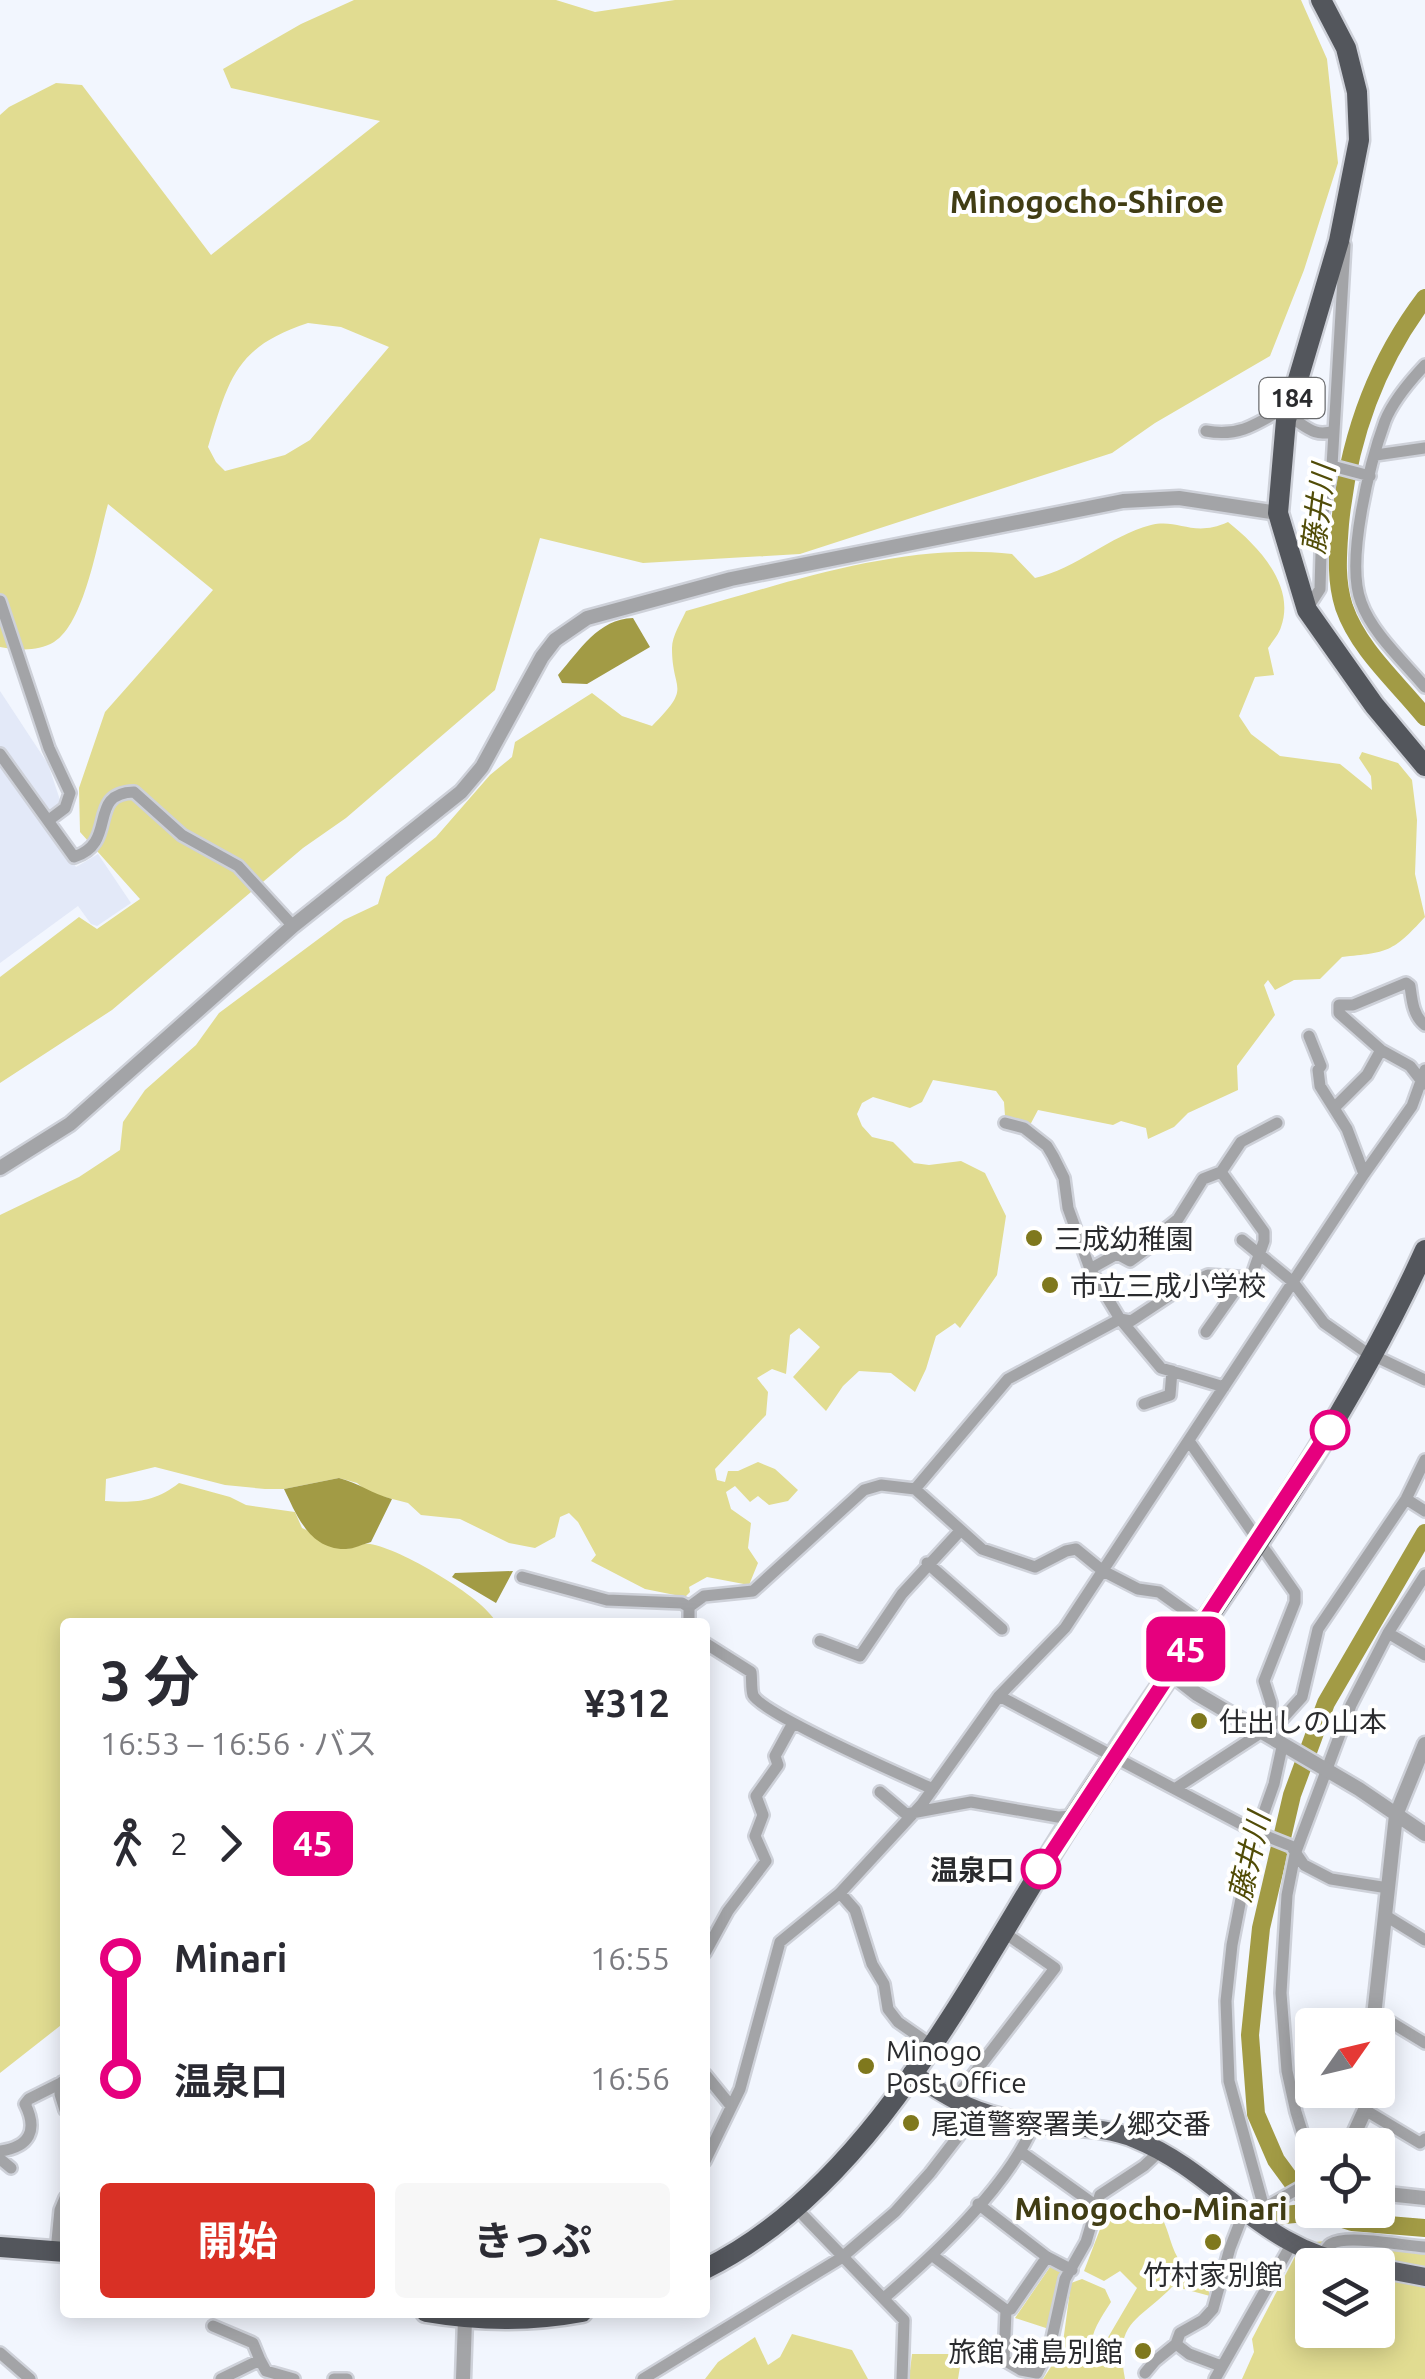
<!DOCTYPE html>
<html lang="ja">
<meta charset="utf-8">
<style>
body{margin:0;font-family:Ubuntu,"Noto Sans JP",sans-serif;background:#f7f7f7;color:#2b2b33;height:100vh;display:flex;flex-direction:column;font-size:38px;white-space:nowrap}
*{box-sizing:border-box;margin:0}
p{font-size:32px;color:#7c7c81}
.icon{flex:none;width:55px;height:55px;fill:none;stroke:currentColor;stroke-width:2;stroke-linecap:round;stroke-linejoin:round}
.map{position:relative;flex:1;overflow:hidden}
.panel{position:absolute;left:60px;top:1618px;width:650px;height:700px;display:flex;flex-direction:column;background:#fff;border-radius:10px;box-shadow:0 5px 25px #0003}
.panel>*{flex:none}
.badge{padding:0 20px;border-radius:15px;font-size:35px;line-height:65px}
.needle{width:65px;rotate:56deg}
.controls{position:absolute;left:1295px;top:2008px;display:grid;gap:20px}
.controls a{display:grid;place-items:center;width:100px;height:100px;border-radius:10px;background:#fff;box-shadow:0 5px 25px #0003;font-size:50px}
.map>.badge{position:absolute;translate:-50% -50%;box-shadow:0 0 0 5px #fff}
.legs{display:flex;align-items:center;gap:15px;height:110px;padding:0 40px;font-size:32px}
.legs p{margin-inline-start:auto}
.overview{display:flex;align-items:center;justify-content:space-between;height:170px;padding:0 40px}
h1{font-size:55px;font-weight:700;line-height:75px}
.cta{display:flex;gap:20px;margin-top:auto;padding:20px 40px}
.cta a{flex:1;height:115px;border-radius:10px;background:#d93025;color:#fff;font-size:40px;font-weight:700;line-height:115px;text-align:center}
.cta a+a{background:#f7f7f7;color:#2b2b33}
ul{padding:0 40px;list-style:none}
li{display:flex;align-items:center;gap:35px;height:120px;font-size:38px}
li i{display:grid;place-items:center;width:15px;height:100%;margin:0 12px;background:currentColor}
li i::after{content:'';width:25px;height:25px;margin:-12px;border:8px solid;border-radius:50%;background:#fff}
li p{margin-inline-start:auto}
li:first-child i{background:linear-gradient(#0000 50%,currentColor 0)}
li:last-child i{background:linear-gradient(currentColor 50%,#0000 0)}
.map>svg:first-child{display:block}
</style>
<div class="map">
<svg width="1425" height="2379" viewBox="0 0 1425 2379">
<rect width="100%" height="100%" fill="#f2f6fe"/>
<path fill="#e3e9f8" d="M0,691L48,764L62,806L48,825L76,867L98,854L131,903L97,926L91,924L78,906L0,963Z"/>
<path fill="#e1dc91" fill-rule="evenodd" d="M354,0H556L595,12L675,0H1301L1327,59L1338,163L1304,270L1270,356L1155,423L1112,453L800,554L643,563L540,538L495,690L346,818L303,848L112,1010L0,1083V977L79,917L97,929L140,899L80,832L79,788L105,712L213,590L108,504C98,539 85,623 54,642C37,652 18,650 0,647V115L9,107L56,83L82,85L211,255L380,121L231,88L223,69L301,24ZM308,323L341,327L389,347L310,440L285,455L225,471L216,462L208,447C229,379 235,347 308,323Z
M1228,522C1257,545 1296,585 1281,627C1279,634 1272,642 1268,648L1274,675L1255,677L1239,716L1251,734L1280,756L1340,764L1372,790L1371,776L1359,758L1362,752L1398,763L1412,780L1417,820L1415,874L1425,917C1392,953 1388,952 1342,957L1320,979L1294,980L1275,990L1268,980L1264,985L1275,1015L1237,1066L1238,1090L1188,1113L1174,1127L1148,1139L1146,1128L1121,1121L1113,1125L1038,1110L1030,1125L1005,1116L1004,1102L996,1091L933,1080L922,1102L910,1108L873,1097L862,1103L857,1114L862,1126L872,1137L893,1142L914,1163L929,1165L961,1161L985,1173L1006,1216L997,1275L960,1328L955,1323L936,1336L926,1369L915,1392L891,1373L859,1371L843,1386L826,1411L793,1377L820,1347L799,1328L790,1335L786,1374L772,1369L757,1378L768,1392L766,1415L715,1469L717,1480L725,1482L728,1471H738L758,1462L775,1469L798,1490L788,1501L769,1505L758,1496L750,1502L735,1486L726,1492L731,1509L751,1523L748,1548L758,1563L749,1585L707,1577L689,1587L690,1592L685,1597L645,1589L591,1561L596,1555L578,1522L569,1513L560,1517L555,1537L535,1548L509,1543L460,1519L421,1515L408,1503L369,1493L357,1483L339,1478L284,1489H265L225,1485L155,1467L106,1479L105,1501C135,1503 155,1502 179,1483L230,1497L246,1505L295,1512L302,1528L347,1549C355,1547 362,1543 370,1544C399,1548 483,1597 496,1622H65V2022L0,2073V1215L79,1177L120,1150L123,1122L145,1090L196,1045L219,1013L344,920L378,904L386,877L436,837L490,775L512,757L515,742L592,693L622,716L652,726C693,685 672,693 672,648C672,636 681,622 686,611C790,582 902,542 1012,554L1035,578C1076,569 1109,536 1151,525C1178,518 1193,538 1228,522Z
M1132,2204L1146,2223L1160,2214C1170,2231 1170,2249 1182,2264L1178,2278L1208,2289L1210,2296L1173,2286C1137,2323 1114,2320 1125,2379H1043L1062,2350L1071,2283L1082,2279L1105,2289L1111,2302C1098,2322 1086,2339 1093,2363L1137,2288L1120,2271L1104,2281L1084,2271L1107,2211Z
M1326,2241L1425,2245V2379H1242L1254,2352L1252,2339L1302,2243ZM1312,2265H1378V2330H1312Z
M1052,2264L1066,2272L1052,2330L1015,2318Z
M792,2334L852,2350L868,2379H705L718,2362L755,2337L768,2365L780,2357Z
M912,2354H962L958,2379H909Z"/>
<path fill="#a29b45" d="M633,618L650,647L587,684L562,683L558,675C580,650 598,619 633,618Z
M339,1478C359,1483 372,1494 392,1499L371,1542C363,1544 354,1549 346,1549C310,1550 297,1516 284,1489Z
M513,1571L496,1603L452,1577L455,1573Z"/>
<g fill="none" stroke-linecap="round" stroke-linejoin="round">
<path stroke="#a29b45" stroke-width="18" d="M1425,298C1375,364 1348,442 1340,524C1338,552 1335,579 1344,607C1359,650 1397,682 1425,717
M1312,2209L1276,2160L1256,2114L1250,2035L1261,1928L1292,1795L1326,1703L1425,1533
M1314,2210L1352,2222L1425,2228
M1274,2216L1315,2212"/>
<defs>
<path id="minor" d="M1425,365C1410,381 1393,401 1385,421C1370,462 1345,561 1361,602C1372,633 1404,662 1425,687
M1298,422C1311,431 1318,436 1334,431
M1206,431C1236,437 1254,426 1279,411L1288,413
M1376,455L1425,448
M1332,466L1370,476
M0,601L49,748L70,793L65,808L49,820
M1307,609L1320,589L1322,518L1332,466L1345,245L1342,244
M0,754L74,857C119,843 86,793 134,792L182,835L238,866L293,926
M1309,1036L1321,1066L1318,1070L1320,1086L1347,1129L1364,1174
M1424,1084L1410,1066L1381,1050L1339,1013V1005H1353L1406,983L1410,986C1412,1000 1413,1016 1425,1025
M1335,1107L1367,1075L1381,1050
M1005,1123L1024,1128L1047,1146L1053,1156L1064,1178L1068,1208L1090,1269L1120,1319L1161,1368L1224,1387
M1242,1240L1293,1282L1324,1323L1364,1351L1425,1380
M1090,1269L1117,1254L1130,1261L1152,1245L1159,1234L1178,1219L1203,1179L1221,1172L1241,1142L1277,1123
M1206,1332L1244,1278
M1144,1404L1170,1395L1172,1371
M1189,1441L1295,1593V1602L1264,1681L1271,1703L1270,1725
M915,1489L982,1549L1035,1567L1066,1551L1076,1549L1103,1571L1138,1589L1159,1592L1204,1624
M1406,1499L1425,1511
M927,1563L1002,1629
M522,1577L607,1600L682,1603L689,1607V1622
M689,1607L704,1596L753,1591L864,1490L881,1485L915,1489L1008,1379L1120,1319L1131,1321L1184,1286L1208,1275L1251,1278L1264,1241V1232L1221,1172
M1388,1633L1425,1655
M820,1641L860,1656L902,1594L960,1531
M705,1643L751,1672C752,1679 751,1689 753,1695C762,1714 906,1777 933,1789
M999,1696L1256,1832L1291,1846L1304,1865L1331,1879L1388,1888
M1176,1788L1282,1719L1302,1697L1318,1629L1406,1499L1425,1460
M880,1792L906,1814L971,1802L1058,1817L1074,1816
M840,1893L855,1910L872,1964L884,1984L888,2009L898,2022L931,2045
M1386,1916L1425,1940
M705,1953L728,1911L766,1861L755,1836L763,1815L756,1796L778,1765L775,1756L793,1723
M1374,2012L1425,2043
M705,2074L731,2106
M62,2082L60,2094L65,2110
M953,2101L1055,1968L1002,1931
M1365,2110L1420,2143L1425,2139
M1312,2150L1305,2141L1296,2112L1287,2071L1281,1993L1287,1895L1295,1854L1351,1705L1388,1633L1425,1575
M0,2151C30,2147 38,2130 25,2104L29,2099L65,2081
M1021,2152L1095,2205
M0,2159L11,2168
M705,2161L740,2089L780,1942L840,1893L922,1804L999,1696L1065,1628L1364,1174L1412,1106L1425,1070
M978,2204L1047,2257L1072,2270
M796,2208L904,2320L902,2379
M1264,2208L1229,2081L1226,2001L1232,1945L1250,1852L1274,1784L1282,1747
M1262,2213L1271,2204L1312,2181
M56,2251L60,2210L65,2198
M933,2256L1006,2310L1011,2309L1047,2257
M1322,2257C1324,2253 1327,2246 1331,2244C1347,2234 1404,2246 1425,2247
M884,2298C935,2254 1008,2187 1034,2124
M1006,2310L1004,2360L1021,2370L1037,2373L1050,2347L1065,2279L1086,2242L1100,2195L1144,2166L1159,2152
M213,2326L253,2343L260,2360
M1176,2344L1189,2354L1221,2366
M0,2353L30,2379
M1145,2373L1155,2361L1176,2344L1180,2333L1203,2320L1213,2309L1230,2248L1244,2212
M221,2379L260,2360L266,2371L294,2379
M334,2379H347
M643,2379L841,2258L895,2212L930,2173L977,2112
M1215,2379L1291,2245"/>
<path id="tertiary" d="M0,1168L70,1124L293,926L461,792L482,767L542,657L555,640L587,618L731,579L1123,501L1179,498L1278,513
M1170,1673L1197,1694L1359,1789L1425,1834
M1373,2025L1396,1815L1425,1744
M1349,2145L1365,2110L1367,2090
M1378,2193L1425,2198
M463,2379L465,2319"/>
<path id="primary" d="M912,2073C954,2102 978,2115 1030,2123C1064,2129 1103,2125 1135,2139C1221,2174 1259,2250 1359,2265
M1378,2268L1425,2277"/>
<path id="trunk" d="M1321,0L1346,48L1357,92L1359,140L1339,241L1286,420L1278,513L1307,610L1374,705L1425,766
M0,2247L65,2252
M705,2269C875,2186 975,1970 1074,1817C1195,1630 1333,1453 1425,1250
M426,2312C478,2321 529,2322 582,2312"/>
</defs>
<use href="#minor" stroke="#ced1d9" stroke-width="16"/>
<use href="#tertiary" stroke="#ced1d9" stroke-width="19"/>
<use href="#primary" stroke="#ced1d9" stroke-width="22"/>
<use href="#trunk" stroke="#ced1d9" stroke-width="25"/>
<use href="#minor" stroke="#a3a4a7" stroke-width="11"/>
<use href="#tertiary" stroke="#a3a4a7" stroke-width="14"/>
<use href="#primary" stroke="#5f6167" stroke-width="18"/>
<use href="#trunk" stroke="#53565c" stroke-width="20"/>
</g>
<g fill="none" stroke-linecap="round" stroke-linejoin="round">
<defs>
<path id="line-1" d="M1041,1869L1330,1430"/>
</defs>
<use href="#line-1" stroke="#fff" stroke-width="22"/>
<use href="#line-1" stroke="#e6007e" stroke-width="15"/>
</g>
<g fill="#7f781d" stroke="#fff" stroke-width="4">
<circle cx="1034" cy="1238" r="10"/>
<circle cx="1050" cy="1285" r="10"/>
<circle cx="1199" cy="1721" r="10"/>
<circle cx="866" cy="2066" r="10"/>
<circle cx="911" cy="2123" r="10"/>
<circle cx="1213" cy="2242" r="10"/>
<circle cx="1143" cy="2351" r="10"/>
</g>
<g fill="#fff" stroke="#e6007e" stroke-width="5">
<circle cx="1330" cy="1430" r="18"/>
<circle cx="1041" cy="1869" r="18"/>
</g>
<g text-anchor="middle" dominant-baseline="central" stroke-width="8" stroke-linejoin="round" paint-order="stroke">
<rect fill="#fff" stroke="#6a6b6d" stroke-width="2.5" x="1259.5" y="378" width="65" height="40" rx="8"/>
<g font-size="25" font-weight="bold" fill="#2a2b2e">
<text x="1292" y="398">184</text>
</g>
<g font-size="28" fill="#2a2b2e" stroke="#fff" text-anchor="start">
<text x="1054" y="1238">三成幼稚園</text>
<text x="1070" y="1285">市立三成小学校</text>
<text x="1219" y="1721">仕出しの山本</text>
<text x="886" y="2050">Minogo<tspan x="886" dy="32">Post Office</tspan></text>
<text x="931" y="2123">尾道警察署美ノ郷交番</text>
<text x="1213" y="2274" text-anchor="middle">竹村家別館</text>
<text x="1123" y="2351" text-anchor="end">旅館 浦島別館</text>
</g>
<g font-size="28" font-weight="bold" fill="#2a2b2e" stroke="#fff" text-anchor="end">
<text x="1014" y="1869">温泉口</text>
</g>
<g font-size="30" font-style="italic" fill="#514c07" stroke="#fff">
<text transform="translate(1318 509) rotate(-83)">藤井川</text>
<text transform="translate(1249 1857) rotate(-77)">藤井川</text>
</g>
<g font-size="32" font-weight="bold" fill="#413d14" stroke="#fff">
<text x="1087" y="201">Minogocho-Shiroe</text>
<text x="1151" y="2208">Minogocho-Minari</text>
</g>
</g>
</svg>
<div class="controls">
<a><svg class="needle" viewBox="-14 -14 28 28"><path d="M0-13l5 13h-10z" fill="#e53935"/><path d="M0 13l5-13h-10z" fill="#7c7c81"/></svg></a>
<a><svg class="icon" aria-label="locate" viewBox="0 0 24 24"><circle cx="12" cy="12" r="6"/><path d="M12 2v4M12 18v4M2 12h4M18 12h4"/></svg></a>
<a><svg class="icon" aria-label="layers" viewBox="0 0 24 24"><path d="M12 4l9 5-9 5-9-5zM3 14l9 5 9-5"/></svg></a>
</div>
<b class="badge" style="left:1186px;top:1649px;background:#e6007e;color:#fff">45</b>
<section class="panel">
<div class="overview"><div><h1>3 分</h1><p>16:53 – 16:56 · バス</p></div><b>¥312</b></div>
<div class="legs"><svg class="icon" aria-label="walk" viewBox="0 0 24 24"><circle cx="13" cy="4" r="2"/><path d="M13 8l-2 6 4 7M11 14l-3 7M7 12l3-4h3l4 4"/></svg>2<svg class="icon" aria-label="forward" viewBox="0 0 24 24"><path d="M9 5l7 7-7 7"/></svg><b class="badge" style="background:#e6007e;color:#fff">45</b></div>
<ul>
<li><i style="color:#e6007e"></i><b>Minari</b><p>16:55</p></li>
<li><i style="color:#e6007e"></i><b>温泉口</b><p>16:56</p></li>
</ul>
<div class="cta"><a>開始</a><a>きっぷ</a></div>
</section>
</div>
